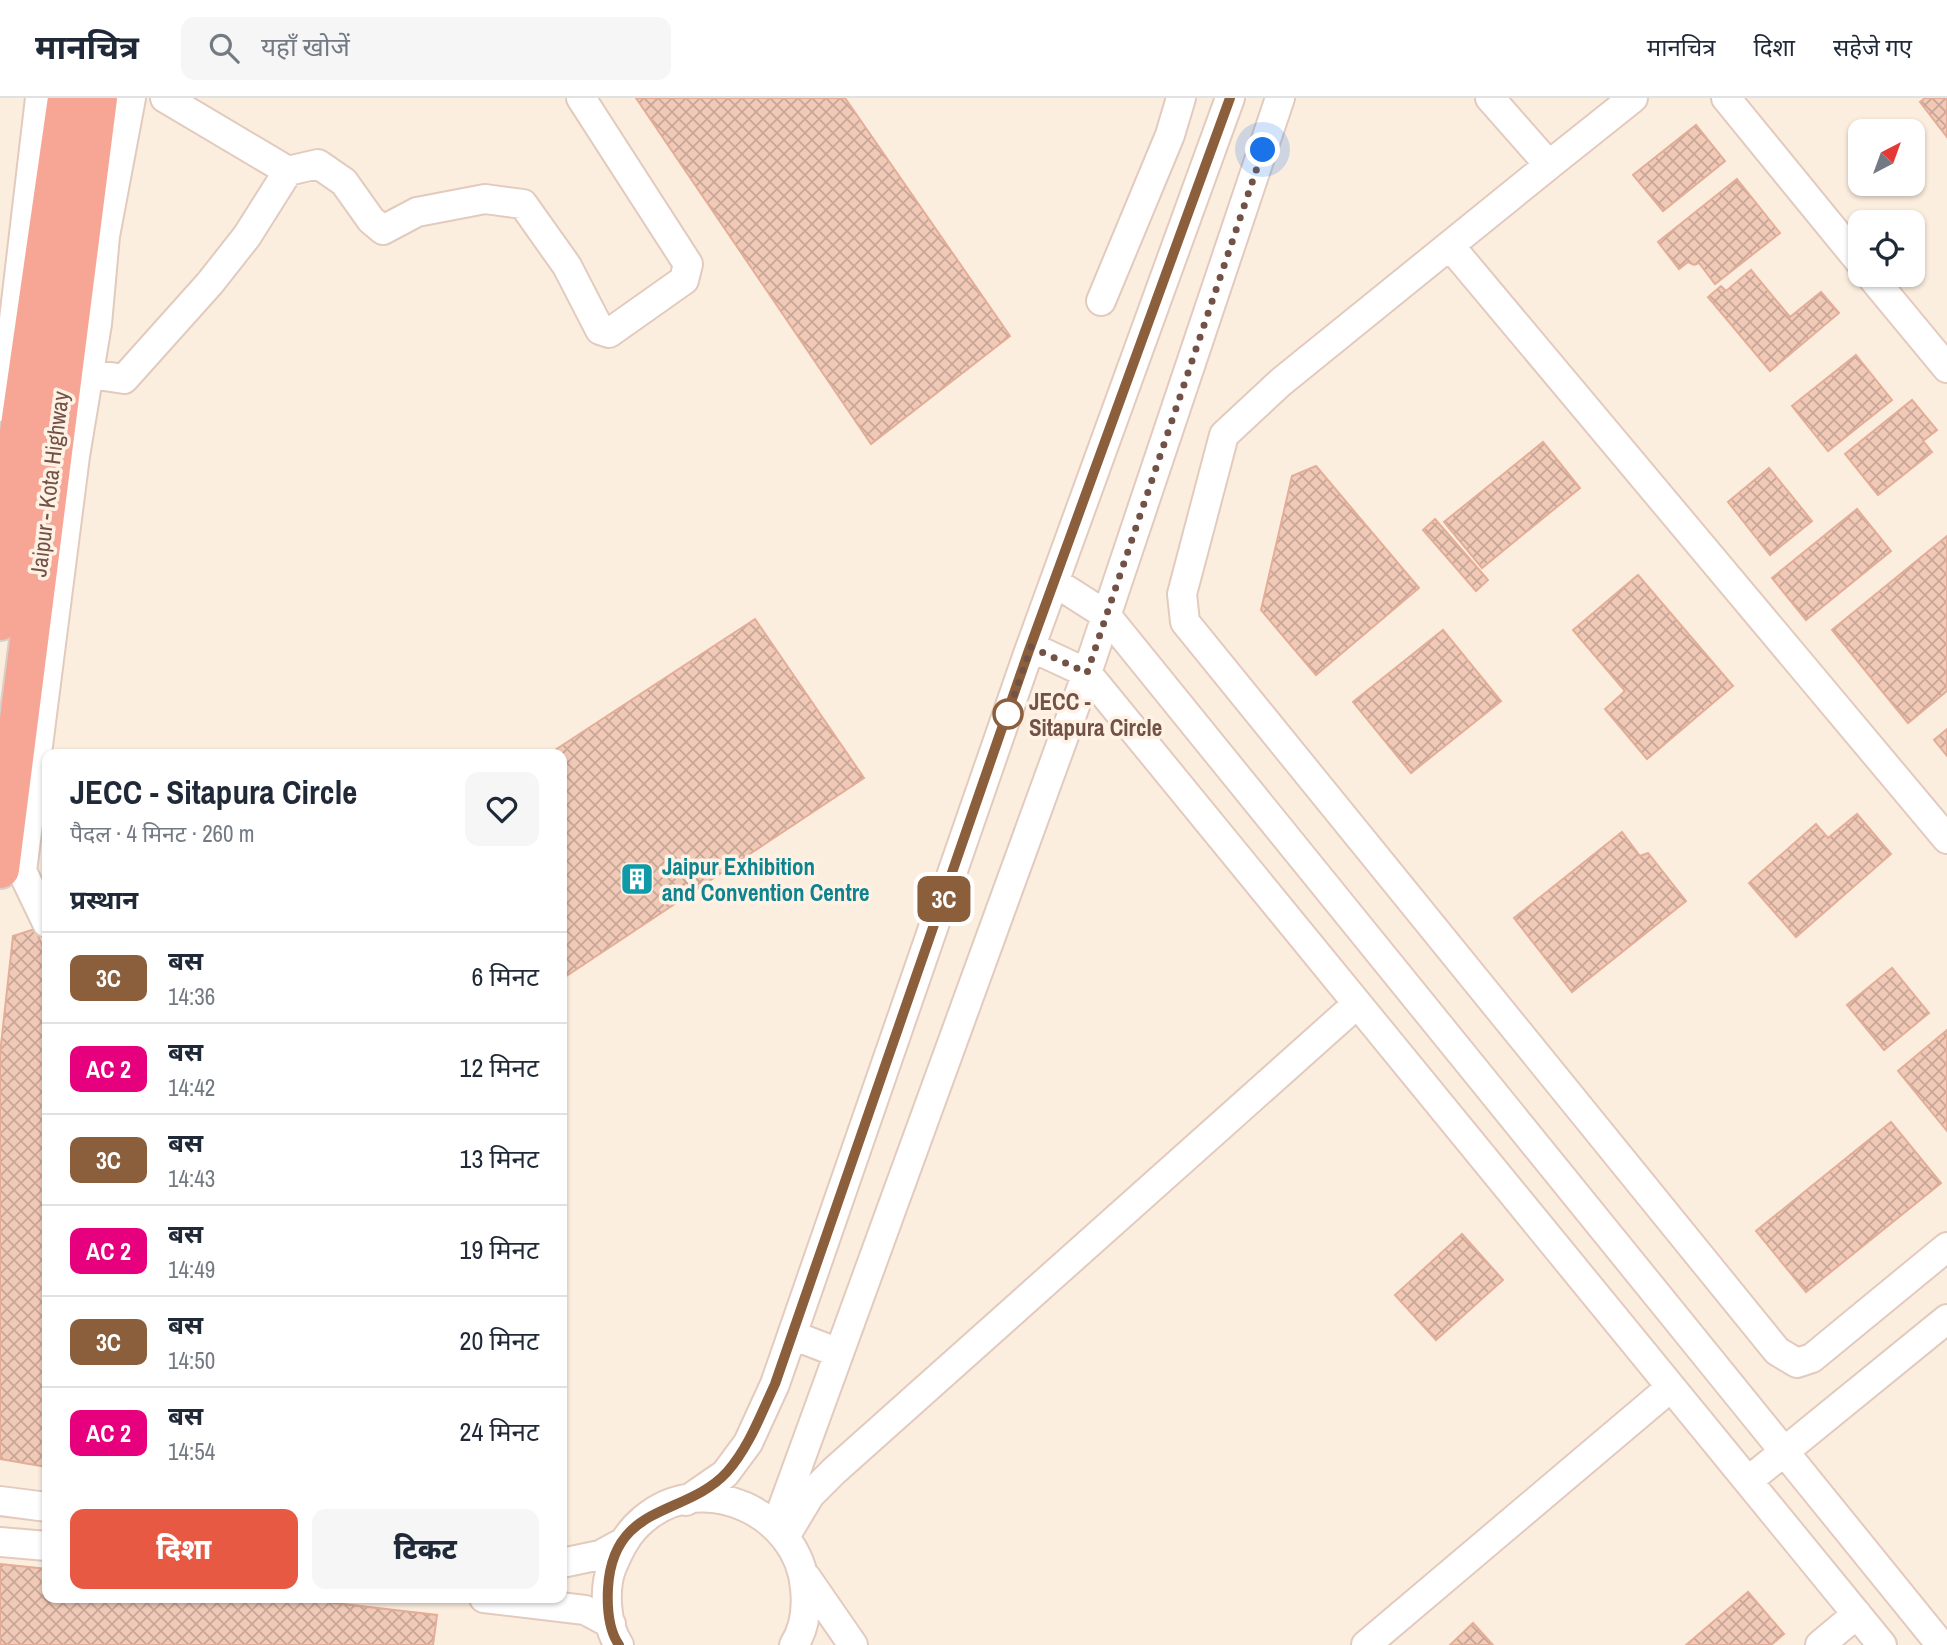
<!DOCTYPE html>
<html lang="hi">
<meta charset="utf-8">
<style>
body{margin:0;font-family:"Archivo Narrow","Noto Sans Devanagari",sans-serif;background:#f6f6f7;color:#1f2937;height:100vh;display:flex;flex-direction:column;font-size:26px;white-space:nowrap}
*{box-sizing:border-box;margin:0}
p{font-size:23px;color:#747a83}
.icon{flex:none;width:38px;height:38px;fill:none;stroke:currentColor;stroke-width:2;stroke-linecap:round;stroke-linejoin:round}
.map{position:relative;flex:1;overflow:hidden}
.panel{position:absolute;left:42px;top:651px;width:525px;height:854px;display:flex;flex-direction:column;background:#fff;border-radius:14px;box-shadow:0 2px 5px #0004}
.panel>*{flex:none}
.badge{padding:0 14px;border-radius:10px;font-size:24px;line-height:46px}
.needle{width:46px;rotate:41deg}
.tools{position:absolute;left:1848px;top:21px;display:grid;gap:14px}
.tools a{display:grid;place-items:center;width:77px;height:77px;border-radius:14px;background:#fff;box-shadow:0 2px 5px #0004;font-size:35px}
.you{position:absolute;width:35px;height:35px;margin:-18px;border:5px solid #fff;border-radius:50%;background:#1a73e8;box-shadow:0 0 0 10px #1a73e833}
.map>.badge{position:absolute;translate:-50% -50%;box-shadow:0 0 0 4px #fff}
h2{padding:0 28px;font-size:26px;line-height:63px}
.round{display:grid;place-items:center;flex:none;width:74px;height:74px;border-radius:14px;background:#f6f6f7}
.head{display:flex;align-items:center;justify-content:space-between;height:119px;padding:0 28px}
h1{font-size:33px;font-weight:800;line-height:52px}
.cta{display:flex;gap:14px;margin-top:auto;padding:14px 28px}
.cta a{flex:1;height:80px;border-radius:14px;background:#e75943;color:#fff;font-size:28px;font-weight:800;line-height:80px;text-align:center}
.cta a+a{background:#f6f6f7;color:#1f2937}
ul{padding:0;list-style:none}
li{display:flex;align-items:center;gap:21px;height:91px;padding:0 28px;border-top:2px solid #e0e1e3}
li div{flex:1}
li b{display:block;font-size:26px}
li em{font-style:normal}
li .badge{min-width:77px;font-weight:700;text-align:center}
header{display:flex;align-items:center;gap:42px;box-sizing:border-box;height:98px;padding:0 35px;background:#fff;border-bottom:2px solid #e0e1e3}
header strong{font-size:33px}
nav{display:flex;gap:38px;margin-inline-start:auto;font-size:24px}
.search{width:490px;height:63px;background:#f6f6f7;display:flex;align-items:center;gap:18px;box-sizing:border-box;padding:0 24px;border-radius:14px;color:#747a83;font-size:26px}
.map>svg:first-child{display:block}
</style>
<header>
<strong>मानचित्र</strong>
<div class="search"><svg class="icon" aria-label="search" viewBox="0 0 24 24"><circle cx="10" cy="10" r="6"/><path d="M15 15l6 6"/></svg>यहाँ खोजें</div>
<nav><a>मानचित्र</a><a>दिशा</a><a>सहेजे गए</a></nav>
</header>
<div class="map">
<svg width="1947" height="1547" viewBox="0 0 1947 1547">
<defs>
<pattern id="building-cross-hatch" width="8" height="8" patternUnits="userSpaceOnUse" patternTransform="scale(1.75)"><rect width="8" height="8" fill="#f1c9b7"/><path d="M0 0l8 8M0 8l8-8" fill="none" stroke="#c8a697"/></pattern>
</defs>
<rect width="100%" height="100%" fill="#fceedf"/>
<path fill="url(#building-cross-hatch)" stroke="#e4ad97" stroke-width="2" d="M636,0H845L1010,238L871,346Z
M1925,0H1947V39L1920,4Z
M1696,27L1725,63L1663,113L1633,77Z
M1737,81L1780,135L1715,186L1699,165L1694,167L1688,164L1679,171L1658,144Z
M1751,172L1790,219L1821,194L1839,215L1770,273L1708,199L1721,188L1726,193Z
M1856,257L1892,302L1828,353L1792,308Z
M1912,302L1937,332L1923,343L1932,354L1878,397L1845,356Z
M1543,344L1580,390L1482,470L1444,424Z
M1316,368L1419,490L1316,577L1261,512L1292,378Z
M1769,370L1812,423L1770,457L1728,404Z
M1857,411L1891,453L1806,522L1772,480Z
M1435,421L1488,482L1476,493L1423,432Z
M1947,438V593L1908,625L1832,532Z
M1638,477L1733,588L1647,661L1605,611L1625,593L1573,532Z
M755,521L864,680L562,881V656H549Z
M1443,532L1501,603L1411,675L1353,604Z
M1947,631V658L1934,642Z
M1857,716L1891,756L1796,839L1749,785L1816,726L1828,740Z
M1622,734L1640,758L1648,755L1686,803L1572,894L1514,820Z
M35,831L47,858V1369L0,1361V956L13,838Z
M1892,870L1929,915L1884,952L1847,907Z
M1947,932V1033L1898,973Z
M1891,1024L1941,1085L1806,1194L1756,1133Z
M1462,1136L1503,1182L1436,1242L1395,1197Z
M0,1466L47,1471V1500H291L437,1517L433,1547H0Z
M1748,1494L1784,1536L1771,1547H1686Z
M1473,1525L1493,1547H1450Z"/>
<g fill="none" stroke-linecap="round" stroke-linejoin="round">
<defs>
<path id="minor" d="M1490,0L1549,67L1633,0
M1726,0L1860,164
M1549,67L1281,284L1224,337L1182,496L1185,524L1777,1253L1797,1265L1812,1260L1947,1149
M288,73L318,66L344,84L371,122L383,132L417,114L485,101L523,106L567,168L600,232L609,235L684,182L688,166L581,0
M1450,148L1947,741
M1870,177L1947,270
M1101,203L1170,37L1181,0
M71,273L124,281L210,185L247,138L288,73L165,0
M0,309L7,281L40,0
M1056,485L1106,517L1941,1547
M1031,549L1087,575L1882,1547
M17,754L22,773L47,825
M22,773L75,358L97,226L105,138L131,0
M792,1237L839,1255
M1748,1383L1947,1221
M0,1403L47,1409
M686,1403L725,1376L748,1345L775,1286L1028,556L1230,0
M776,1428L1087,575L1280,0
M786,1437L810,1397L834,1373L1357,906
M0,1444L47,1448
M562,1465L600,1457L622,1445
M806,1479L853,1547
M484,1500L585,1512L611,1526
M619,1547C606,1528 603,1491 612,1469C620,1450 628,1434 644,1421C704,1370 799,1416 805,1490C807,1509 805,1530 794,1547
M1366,1547L1671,1289
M1820,1547L1857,1516"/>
<path id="highway" d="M0,523L17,348L67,0
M0,771L98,0"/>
</defs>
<use href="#minor" stroke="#e2cbbe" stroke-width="32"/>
<use href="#highway" stroke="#d8cfcb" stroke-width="42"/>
<use href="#minor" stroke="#fff" stroke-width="28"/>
<use href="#highway" stroke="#f7a695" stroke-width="38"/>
</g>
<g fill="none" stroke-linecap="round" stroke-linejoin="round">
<defs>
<path id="line" d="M619,1547C608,1531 607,1509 608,1490C613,1404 686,1419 727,1374C749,1349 761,1316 775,1286L1028,555L1230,0"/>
</defs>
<use href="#line" stroke="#fff" stroke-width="16"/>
<use href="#line" stroke="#8b5e3c" stroke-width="10"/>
<path stroke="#725247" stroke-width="7" stroke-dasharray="0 12.6" d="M1008,616L1005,624L1031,549L1087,575L1263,52"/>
</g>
<defs>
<symbol id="building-square" viewBox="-11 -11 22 22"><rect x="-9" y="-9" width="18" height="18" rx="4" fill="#0f9aa8" stroke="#fff2e5"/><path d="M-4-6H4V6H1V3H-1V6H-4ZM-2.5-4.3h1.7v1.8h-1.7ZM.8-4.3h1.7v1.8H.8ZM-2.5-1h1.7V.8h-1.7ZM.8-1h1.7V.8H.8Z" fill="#fff"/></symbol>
</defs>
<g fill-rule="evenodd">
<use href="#building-square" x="618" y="762" width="38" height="38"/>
</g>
<circle fill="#fff" stroke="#8b5e3c" stroke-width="3.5" cx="1008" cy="616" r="14"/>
<g text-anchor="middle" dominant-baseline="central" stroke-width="7" stroke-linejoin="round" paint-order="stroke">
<g font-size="23" fill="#725247" stroke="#fff2e5">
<text transform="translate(49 386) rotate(-83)">Jaipur - Kota Highway</text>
</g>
<g font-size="23" font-weight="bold" fill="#725247" stroke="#fff2e5" text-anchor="start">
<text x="1029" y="603">JECC -<tspan x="1029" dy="26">Sitapura Circle</tspan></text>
</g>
<g font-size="23" font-weight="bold" fill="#0d838f" stroke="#fff2e5" text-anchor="start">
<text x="662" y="768">Jaipur Exhibition<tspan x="662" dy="26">and Convention Centre</tspan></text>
</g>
</g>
</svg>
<div class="tools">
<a><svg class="needle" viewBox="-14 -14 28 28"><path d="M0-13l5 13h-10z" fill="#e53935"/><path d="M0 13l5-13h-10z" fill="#747a83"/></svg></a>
<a><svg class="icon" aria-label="locate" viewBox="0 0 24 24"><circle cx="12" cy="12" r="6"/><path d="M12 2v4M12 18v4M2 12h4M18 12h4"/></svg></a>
</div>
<div class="you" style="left:1263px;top:52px"></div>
<b class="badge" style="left:944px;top:801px;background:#8b5e3c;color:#fff">3C</b>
<section class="panel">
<div class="head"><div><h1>JECC - Sitapura Circle</h1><p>पैदल · 4 मिनट · 260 m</p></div><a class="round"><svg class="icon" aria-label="heart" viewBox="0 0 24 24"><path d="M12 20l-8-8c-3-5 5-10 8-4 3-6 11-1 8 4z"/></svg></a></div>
<h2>प्रस्थान</h2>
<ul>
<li><span class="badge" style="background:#8b5e3c;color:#fff">3C</span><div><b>बस</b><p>14:36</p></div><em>6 मिनट</em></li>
<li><span class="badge" style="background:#e6007e;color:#fff">AC 2</span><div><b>बस</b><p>14:42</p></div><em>12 मिनट</em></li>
<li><span class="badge" style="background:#8b5e3c;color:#fff">3C</span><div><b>बस</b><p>14:43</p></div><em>13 मिनट</em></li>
<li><span class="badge" style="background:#e6007e;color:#fff">AC 2</span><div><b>बस</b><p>14:49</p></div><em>19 मिनट</em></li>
<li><span class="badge" style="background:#8b5e3c;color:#fff">3C</span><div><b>बस</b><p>14:50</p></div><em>20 मिनट</em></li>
<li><span class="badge" style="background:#e6007e;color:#fff">AC 2</span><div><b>बस</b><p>14:54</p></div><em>24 मिनट</em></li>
</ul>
<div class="cta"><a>दिशा</a><a>टिकट</a></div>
</section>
</div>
